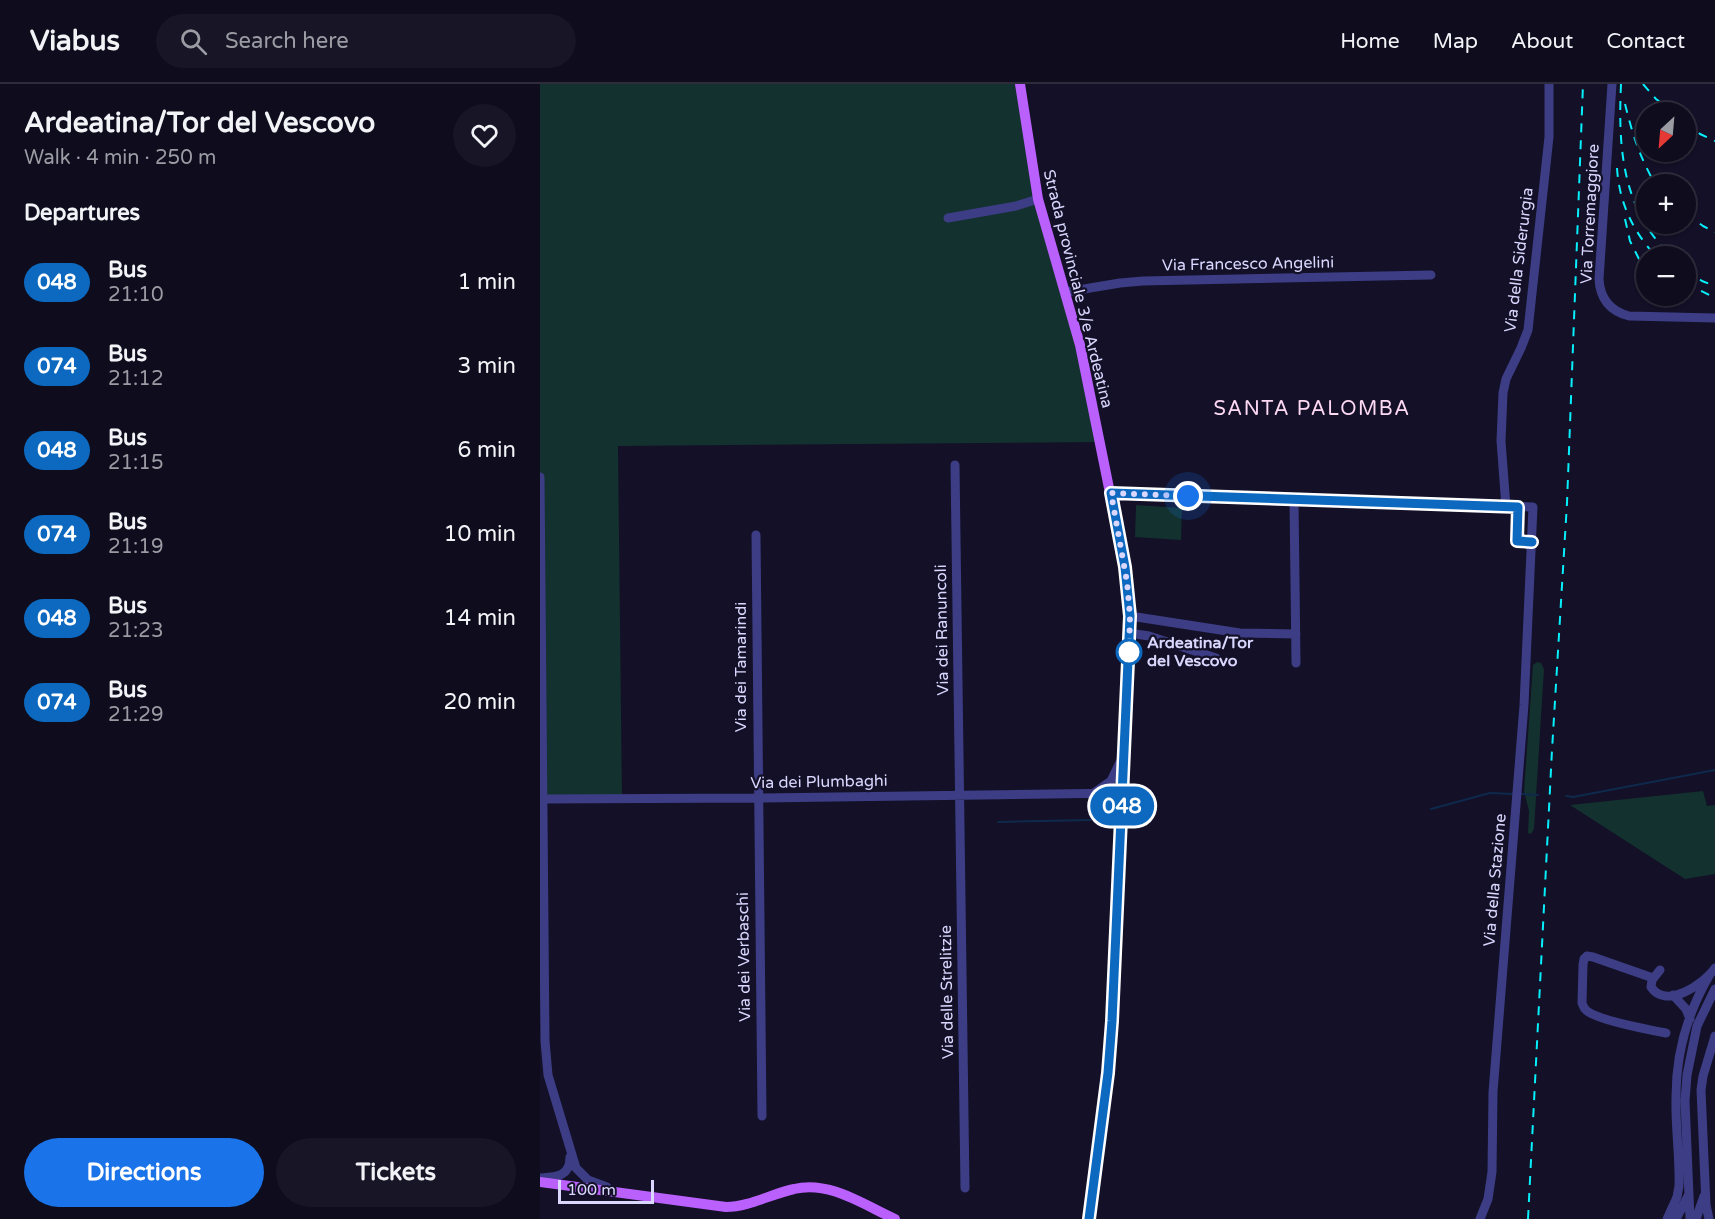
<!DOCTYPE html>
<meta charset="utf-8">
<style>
body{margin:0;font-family:"Varela Round",sans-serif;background:#171526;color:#f1f3f6;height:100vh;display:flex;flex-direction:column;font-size:22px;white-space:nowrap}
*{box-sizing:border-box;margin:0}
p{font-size:20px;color:#9b9ba4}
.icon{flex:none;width:33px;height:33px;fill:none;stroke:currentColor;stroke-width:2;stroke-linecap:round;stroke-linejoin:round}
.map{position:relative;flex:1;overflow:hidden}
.side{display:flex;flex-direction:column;background:#0e0c1d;width:540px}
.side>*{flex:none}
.badge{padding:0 12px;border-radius:20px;font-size:21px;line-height:39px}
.needle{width:39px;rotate:206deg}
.controls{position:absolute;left:1096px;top:18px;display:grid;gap:12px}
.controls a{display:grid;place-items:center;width:60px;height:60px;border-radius:50%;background:#0e0c1d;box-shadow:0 2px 4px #0004,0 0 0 2px #2e2c3b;font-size:30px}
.scale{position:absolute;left:18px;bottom:15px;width:96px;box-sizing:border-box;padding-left:6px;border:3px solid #d9d7fe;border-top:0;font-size:16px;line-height:21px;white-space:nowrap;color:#d9d7fe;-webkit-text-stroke:4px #131027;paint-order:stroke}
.you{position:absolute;width:30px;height:30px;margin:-15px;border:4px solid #fff;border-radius:50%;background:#1a73e8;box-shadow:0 0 0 9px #1a73e833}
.map>.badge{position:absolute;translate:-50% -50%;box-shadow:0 0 0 3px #fff}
h2{padding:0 24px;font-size:22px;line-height:54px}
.round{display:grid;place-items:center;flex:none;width:63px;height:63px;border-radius:32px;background:#171526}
.headline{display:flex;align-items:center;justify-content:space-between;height:102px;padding:0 24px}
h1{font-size:28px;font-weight:700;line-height:45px}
.primary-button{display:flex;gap:12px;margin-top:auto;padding:12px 24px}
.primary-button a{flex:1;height:69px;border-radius:36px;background:#1a73e8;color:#fff;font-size:24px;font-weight:700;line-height:69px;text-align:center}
.primary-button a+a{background:#171526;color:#f1f3f6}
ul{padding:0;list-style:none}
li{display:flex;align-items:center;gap:18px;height:84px;padding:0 24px}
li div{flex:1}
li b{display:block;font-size:22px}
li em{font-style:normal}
li .badge{min-width:66px;font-weight:700;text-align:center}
header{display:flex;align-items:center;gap:36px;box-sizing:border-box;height:84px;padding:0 30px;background:#0e0c1d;border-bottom:2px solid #2e2c3b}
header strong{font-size:28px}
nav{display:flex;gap:33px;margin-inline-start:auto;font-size:21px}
.search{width:420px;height:54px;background:#171526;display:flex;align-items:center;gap:15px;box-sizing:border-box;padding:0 21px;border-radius:33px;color:#9b9ba4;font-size:22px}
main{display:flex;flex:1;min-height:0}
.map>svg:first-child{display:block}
</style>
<header>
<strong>Viabus</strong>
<div class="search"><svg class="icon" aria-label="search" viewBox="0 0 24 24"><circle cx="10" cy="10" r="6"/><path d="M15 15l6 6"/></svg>Search here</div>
<nav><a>Home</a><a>Map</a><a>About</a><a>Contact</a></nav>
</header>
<main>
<section class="side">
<div class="headline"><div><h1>Ardeatina/Tor del Vescovo</h1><p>Walk · 4 min · 250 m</p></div><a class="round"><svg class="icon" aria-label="heart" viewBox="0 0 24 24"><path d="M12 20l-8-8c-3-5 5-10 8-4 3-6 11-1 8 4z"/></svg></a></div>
<h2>Departures</h2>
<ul>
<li><span class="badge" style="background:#0c69bf;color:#fff">048</span><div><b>Bus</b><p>21:10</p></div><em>1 min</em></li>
<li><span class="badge" style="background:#0c69bf;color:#fff">074</span><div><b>Bus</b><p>21:12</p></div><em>3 min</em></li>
<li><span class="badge" style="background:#0c69bf;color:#fff">048</span><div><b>Bus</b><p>21:15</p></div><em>6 min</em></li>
<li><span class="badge" style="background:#0c69bf;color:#fff">074</span><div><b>Bus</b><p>21:19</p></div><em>10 min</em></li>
<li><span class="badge" style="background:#0c69bf;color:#fff">048</span><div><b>Bus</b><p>21:23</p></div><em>14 min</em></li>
<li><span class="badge" style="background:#0c69bf;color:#fff">074</span><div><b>Bus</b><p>21:29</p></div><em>20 min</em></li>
</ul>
<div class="primary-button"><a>Directions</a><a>Tickets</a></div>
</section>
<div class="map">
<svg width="1175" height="1135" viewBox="0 0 1175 1135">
<rect width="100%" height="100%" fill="#131027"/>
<path fill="#13312e" d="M0,0H480L492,81L560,358L78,362L82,715H3L0,393Z
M596,421L642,424L641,456L595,453Z
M997,578L1001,579L1004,585L994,745L991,750L988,749L989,727L984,707L993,581Z
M1163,707L1167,722L1175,721V790L1145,795L1030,721Z"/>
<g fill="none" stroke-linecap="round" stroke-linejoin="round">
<path stroke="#0f294c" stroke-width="2" d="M979,710L998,711
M1026,712L1033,713L1175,686
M891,725L950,709L973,710
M458,738L551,736"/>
<path stroke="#3c3d85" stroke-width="9" d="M1072,0L1059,195C1060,215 1070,227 1089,232L1175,234
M408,134L476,122L498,115
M526,208L580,199L603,197L891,191
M415,381L425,1104
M0,393L5,957L8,991L36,1084L48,1096L67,1103
M571,409L993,423L984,621L953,1008L952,1088L948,1115L940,1135
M754,416L756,579
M966,423L961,357L963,309L966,295L981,264L988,246L1009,53V0
M978,423L977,457L992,458
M216,451L222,1032
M590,532L700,549L756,550
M589,549L609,552L676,574
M554,709L571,697L583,672
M554,709L570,721L581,737
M3,715L217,714L582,709
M1120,886L1112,896L1111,903C1126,926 1164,900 1175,884
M1113,894L1053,873L1047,872L1044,875L1043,881L1042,919C1044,923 1043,924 1047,927C1059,936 1110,946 1126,949
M1133,911L1146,925L1150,935
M0,1094C16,1093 30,1093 30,1073
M1127,1135L1137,1113L1139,1102C1140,1072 1135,1042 1136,1013C1136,970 1148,928 1169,892
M1136,1135L1148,1112
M1150,1135L1145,1017L1147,991L1157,942L1175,905
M1156,1135L1164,1112
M1169,1135L1166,1121L1161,1006L1163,992L1175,952"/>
<path stroke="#ba60fc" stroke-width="10" d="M480,0L498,115L540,261L585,483L589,512L590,532L588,607L572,937L568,989L549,1135
M0,1098L186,1123C209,1123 231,1110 254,1105C289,1096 324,1121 355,1135"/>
<path stroke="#06effb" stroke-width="2" stroke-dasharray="9 8" stroke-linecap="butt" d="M1081,0C1078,64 1082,125 1131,172
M1103,0L1116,15L1134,28
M1085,20C1093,52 1099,71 1115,100
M1146,38L1160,50L1175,57
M1077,84C1079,118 1093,148 1116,172
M1146,130L1163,142L1175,148
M1085,135L1090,157L1107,191
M1146,186L1162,197L1175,202
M1146,199L1175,214
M988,1135L1012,666L1027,419L1043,0"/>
</g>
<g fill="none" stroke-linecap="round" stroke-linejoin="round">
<defs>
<path id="line" d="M549,1135L568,989L572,937L590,532L585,483L571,409L978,423L977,457L992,458"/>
</defs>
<use href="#line" stroke="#fff" stroke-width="14"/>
<use href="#line" stroke="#0c69bf" stroke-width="9"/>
<path stroke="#d9d7fe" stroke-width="6" stroke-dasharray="0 10.8" d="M589,568L590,532L587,498L571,409L648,412"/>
</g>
<circle fill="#fff" stroke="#0c69bf" stroke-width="3" cx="589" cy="568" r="12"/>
<g text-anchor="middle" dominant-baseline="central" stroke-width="4.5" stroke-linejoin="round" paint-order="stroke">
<g font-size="16" fill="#d9d7fe" stroke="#131027">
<text transform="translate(1050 130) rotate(-87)">Via Torremaggiore</text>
<text transform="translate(979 176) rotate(-83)">Via della Siderurgia</text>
<text transform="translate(708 180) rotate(-1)">Via Francesco Angelini</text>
<text transform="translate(538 205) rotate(76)">Strada provinciale 3/e Ardeatina</text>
<text transform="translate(402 546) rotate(-91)">Via dei Ranuncoli</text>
<text transform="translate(201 583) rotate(-90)">Via dei Tamarindi</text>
<text transform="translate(279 698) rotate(-1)">Via dei Plumbaghi</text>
<text transform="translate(955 796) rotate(-85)">Via della Stazione</text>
<text transform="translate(204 873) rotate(-91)">Via dei Verbaschi</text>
<text transform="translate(407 908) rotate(-91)">Via delle Strelitzie</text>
</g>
<g font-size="16" font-weight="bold" fill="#d9d7fe" stroke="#131027" text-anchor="start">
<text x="607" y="559">Ardeatina/Tor<tspan x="607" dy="18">del Vescovo</tspan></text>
</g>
<g font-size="20" letter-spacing="1.5" fill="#fed9f3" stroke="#131027">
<text x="772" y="325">SANTA PALOMBA</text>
</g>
</g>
</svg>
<div class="controls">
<a><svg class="needle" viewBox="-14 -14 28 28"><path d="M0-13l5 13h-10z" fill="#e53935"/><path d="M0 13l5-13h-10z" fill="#9b9ba4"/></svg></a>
<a>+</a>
<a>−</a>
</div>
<div class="scale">100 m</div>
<div class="you" style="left:648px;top:412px"></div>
<b class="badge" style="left:582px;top:722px;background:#0c69bf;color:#fff">048</b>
</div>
</main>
